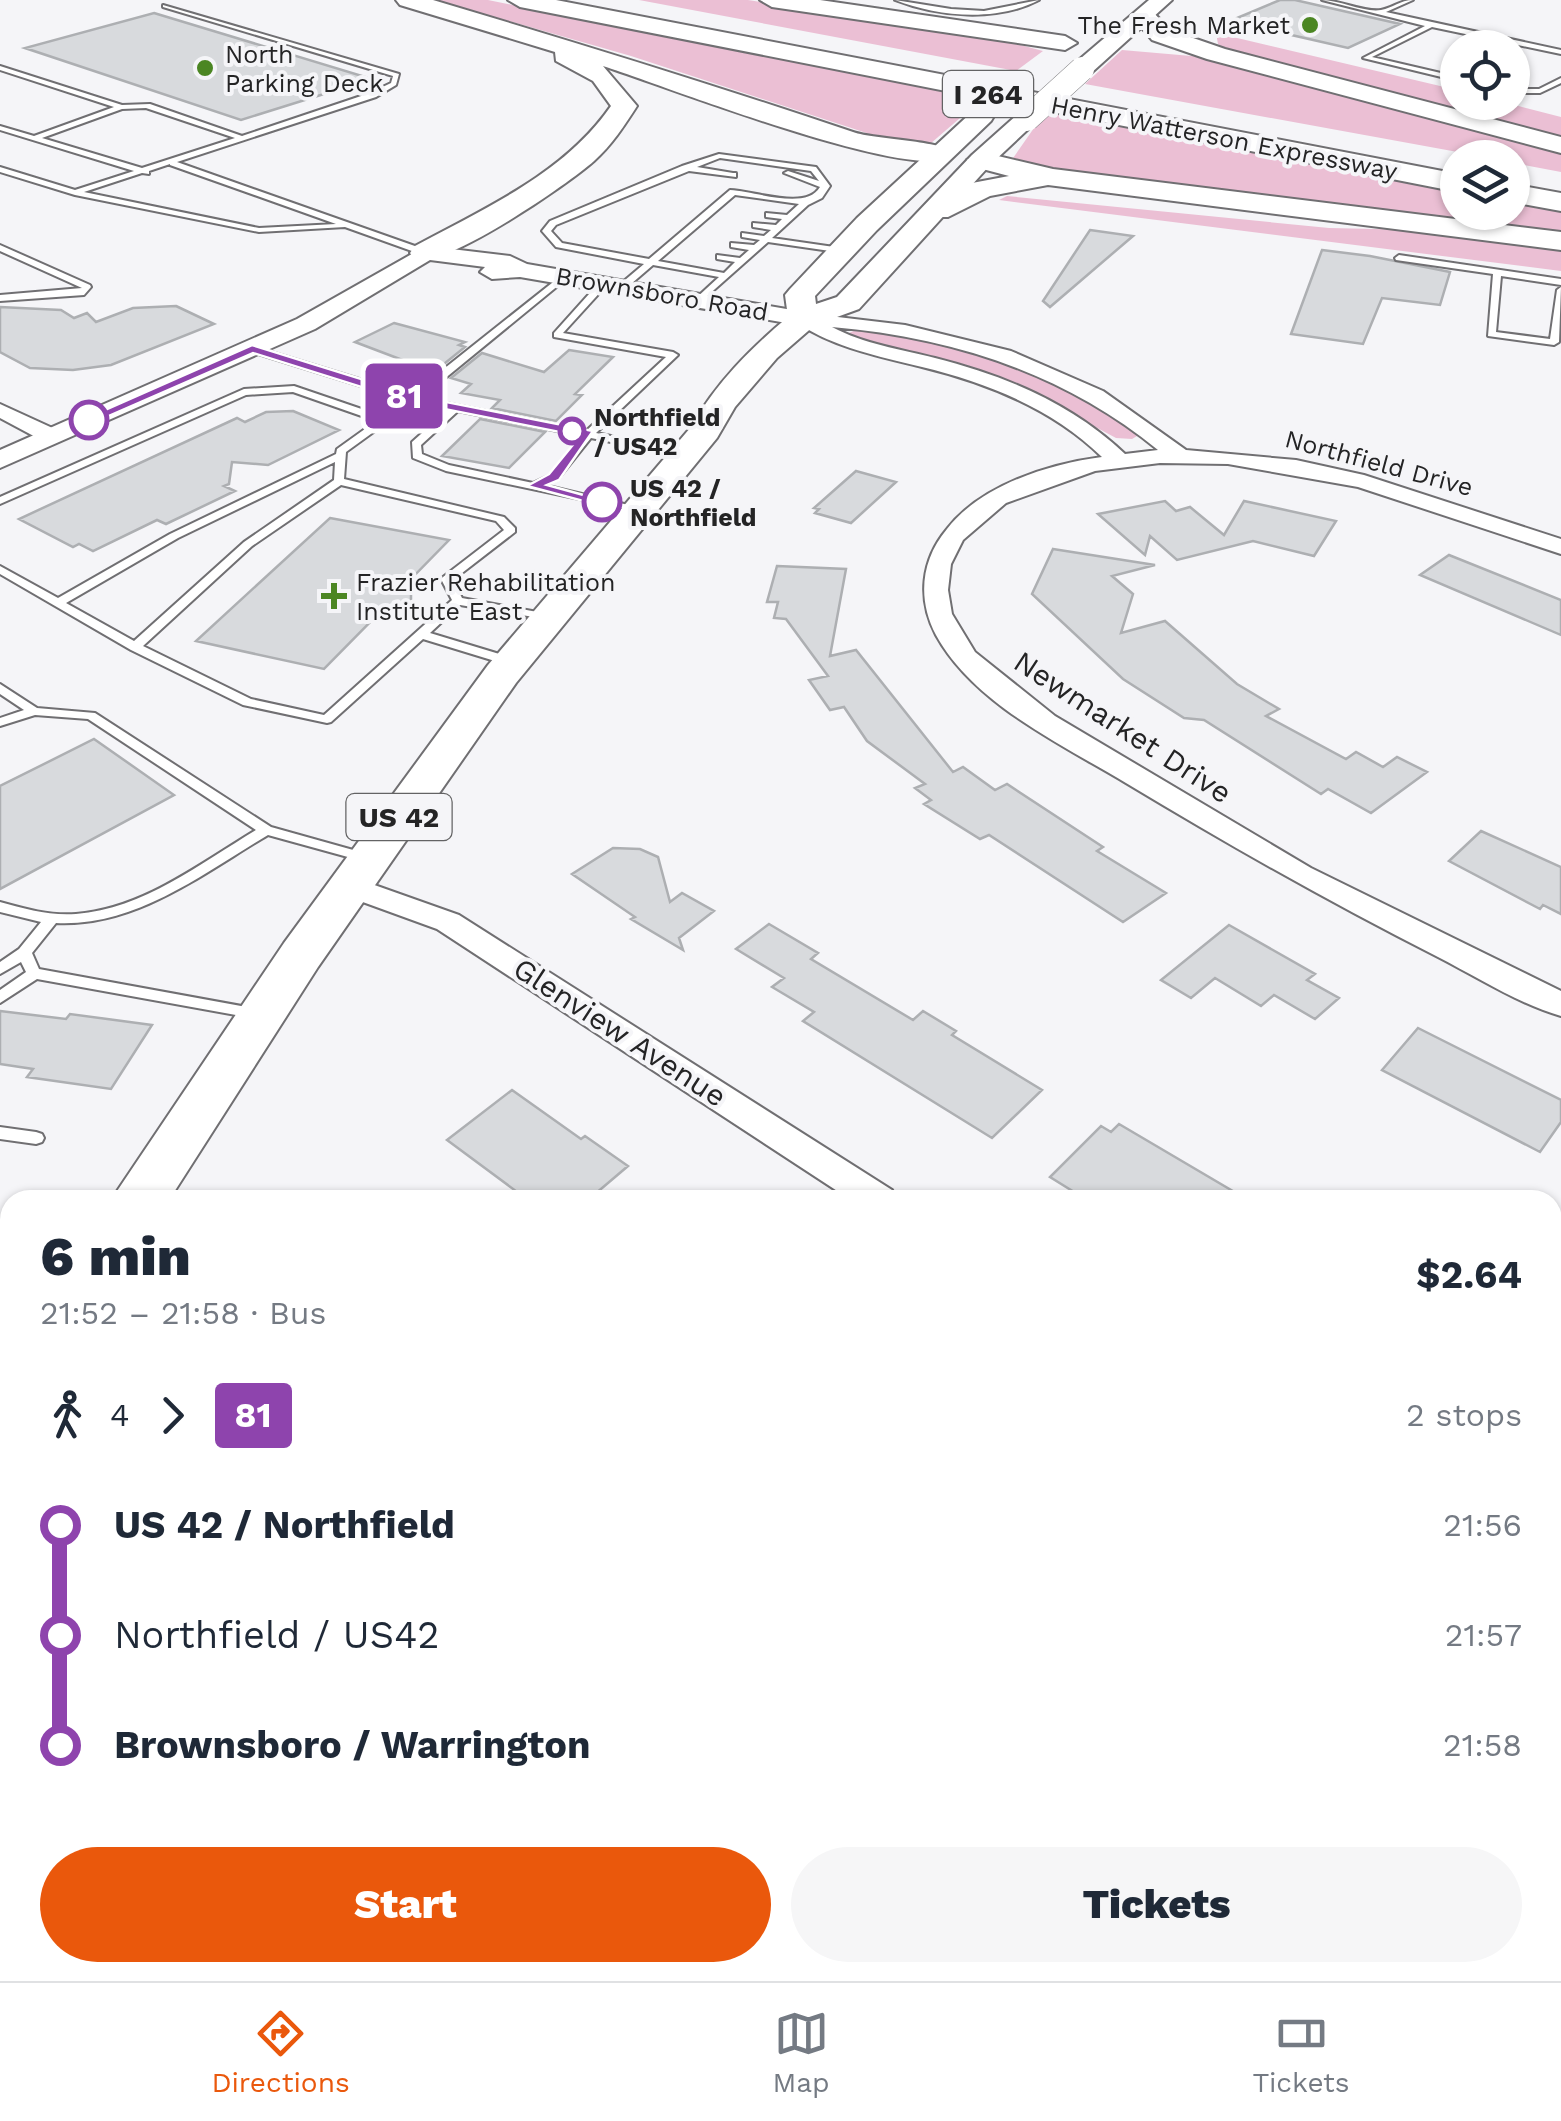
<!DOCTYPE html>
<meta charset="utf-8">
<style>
body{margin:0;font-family:"Work Sans",sans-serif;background:#f6f6f7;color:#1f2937;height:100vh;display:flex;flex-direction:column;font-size:38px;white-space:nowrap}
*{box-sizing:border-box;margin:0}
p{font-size:32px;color:#747a83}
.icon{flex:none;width:55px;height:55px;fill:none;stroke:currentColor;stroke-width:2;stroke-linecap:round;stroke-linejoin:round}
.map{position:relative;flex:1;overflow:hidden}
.sheet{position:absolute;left:0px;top:1190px;width:1562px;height:792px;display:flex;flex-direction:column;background:#fff;border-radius:30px 30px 0 0;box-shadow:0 2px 8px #0004}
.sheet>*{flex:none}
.badge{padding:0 20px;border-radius:8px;font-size:35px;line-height:65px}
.controls{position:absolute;left:1440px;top:30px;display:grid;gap:20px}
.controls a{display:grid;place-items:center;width:90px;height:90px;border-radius:50%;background:#fff;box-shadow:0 2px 8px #0004;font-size:50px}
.map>.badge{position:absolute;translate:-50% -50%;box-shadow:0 0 0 5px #fff}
.legs{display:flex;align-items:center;gap:15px;height:110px;padding:0 40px;font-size:32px}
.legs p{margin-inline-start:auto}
.headline{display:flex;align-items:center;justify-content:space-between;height:170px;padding:0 40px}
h1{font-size:55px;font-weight:800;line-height:75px}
.action{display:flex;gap:20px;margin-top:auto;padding:20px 40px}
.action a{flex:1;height:115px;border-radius:60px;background:#ea580c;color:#fff;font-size:40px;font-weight:800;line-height:115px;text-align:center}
.action a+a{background:#f6f6f7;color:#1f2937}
ul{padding:0 40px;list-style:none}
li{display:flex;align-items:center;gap:35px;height:110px;font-size:38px}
li i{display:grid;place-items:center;width:15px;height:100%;margin:0 12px;background:currentColor}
li i::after{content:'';width:25px;height:25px;margin:-12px;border:8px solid;border-radius:50%;background:#fff}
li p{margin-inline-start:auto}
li:first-child i{background:linear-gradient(#0000 50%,currentColor 0)}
li:last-child i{background:linear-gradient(currentColor 50%,#0000 0)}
.tab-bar{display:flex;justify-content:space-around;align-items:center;height:140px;border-top:2px solid #e0e1e3;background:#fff;font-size:28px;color:#747a83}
.tab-bar a{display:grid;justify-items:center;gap:5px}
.tab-bar .active{color:#ea580c}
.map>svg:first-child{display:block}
</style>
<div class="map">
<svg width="1561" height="1981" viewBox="0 0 1561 1981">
<rect width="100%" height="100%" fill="#f5f5f8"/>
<path fill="#ebbfd4" d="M435,0H488L982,99L930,144L897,143L631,56Z
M639,0H748L990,37L1043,51L1016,71Z
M1216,33L1457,90L1458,102L1507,103L1561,117V137L1239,58L1218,44Z
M1122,50L1203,57L1561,149V172L1513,163L1512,158L1485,157L1085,84Z
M1054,112L1457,190L1458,212H1512L1513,201L1561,210V237L1029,170L1011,161L1034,128Z
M1007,196L1329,228L1422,230L1561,249V271L999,200Z
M858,329L973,351L1062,383L1142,433L1132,439L1116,438L1019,386L854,340L849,333Z"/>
<path fill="#d8dadd" stroke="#adafb2" stroke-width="2.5" d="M1280,0H1295L1400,24L1348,48L1230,21Z
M154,13L372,79L241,120L25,48Z
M1090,230L1133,236L1050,307L1043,301Z
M1322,250L1370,256L1450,272L1440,305L1382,298L1363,344L1291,334Z
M176,306L214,324L111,365L73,370L30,368L0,352V307L61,310L74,318L87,313L96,322L133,308Z
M394,323L465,342L459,345L465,347L434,372L355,342Z
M569,350L613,357L575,394L582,395L556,421L492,408L500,400L461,393L471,384L451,378L482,353L544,372Z
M293,411L339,430L268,465L232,462L229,484L224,486L235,491L166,524L157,520L93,551L79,544L73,547L19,519L237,418L245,422L266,412Z
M480,419L545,432L509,468L442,456Z
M856,471L896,482L851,523L815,513L819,509L814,508Z
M1165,501L1176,511L1190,507L1224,535L1244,501L1336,521L1314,556L1253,541L1177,560L1150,536L1145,555L1098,514Z
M330,518L449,540L411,579V605L377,615L324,669L196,641Z
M1053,549L1155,565L1112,576L1133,594L1121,633L1165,621L1237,684L1279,709L1266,716L1346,759L1356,752L1383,767L1397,757L1427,772L1371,813L1328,789L1321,794L1204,720L1184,718L1123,679L1032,594Z
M1449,555L1561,600V635L1420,575Z
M777,566L846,569L830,656L856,650L953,772L963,767L995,790L1007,784L1103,847L1097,851L1166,893L1123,922L989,835L980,839L924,804L931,800L915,788L925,784L867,741L844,707L830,710L809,680L828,676L786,619L774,618L778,602H767Z
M94,739L174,795L0,889V786Z
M1481,831L1561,867V914L1543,905L1540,909L1449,861Z
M613,848L640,849L658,857L670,902L682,893L714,911L679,938L683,950L631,919L635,917L572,874Z
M769,924L818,953L811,959L913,1020L923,1011L956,1031L952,1035L1042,1090L992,1138L803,1021L814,1012L772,987L784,978L736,949Z
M1229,925L1315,974L1307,980L1339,998L1315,1019L1274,995L1261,1006L1215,978L1191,998L1161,980Z
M0,1011L66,1019L70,1014L152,1025L111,1089L27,1077L33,1069L0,1064Z
M1418,1028L1561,1100V1122L1540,1152L1382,1070Z
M512,1090L581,1139L585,1136L628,1166L588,1200H528L447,1140Z
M1119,1124L1248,1200H1087L1050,1177L1101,1126L1111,1132Z"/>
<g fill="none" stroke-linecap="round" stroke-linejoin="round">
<defs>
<path id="service" d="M895,0L951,9L984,11L1039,0C997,22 938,17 895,0Z
M1322,0C1340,0 1365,13 1381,10C1393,8 1400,0 1413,0L1386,12L1561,50V54L1432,27L1372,57L1458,77V81L1363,58L1425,26Z
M163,5L399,74L396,85L376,97L177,162L429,251V255H423L345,227L259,232L75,195L0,172V167L75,190L134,171L0,130V126L34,136L114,107L0,70V66L122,105L150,104L242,136L370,93L391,83L393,76L163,7ZM146,108L235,138L142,168L42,138L122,109ZM170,164V165L336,224L259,228L84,192L142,173L149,174V171Z
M1561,78V83L1540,93H1512V89H1539Z
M719,154L816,167L830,186L822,198L808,205L772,238L841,248L844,249V253L768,242L697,305L694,304V300L719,277L653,265L624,290H618V286L644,264L556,247L542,231L550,221L682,166ZM720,158L811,171L819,181L788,171L784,173L820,187C806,211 755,191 730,190L649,259L562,243L551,231L556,225L689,171L736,177V173H733L697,167ZM735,195L799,204L787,215L766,213V217L782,219L776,225L753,223V227L771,230L764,236L742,233V237L760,240L754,245L731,243V247L749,250L740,258L717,255V259L735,262L724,273L658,261Z
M0,245L90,285L91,287L84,295L0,301V295L82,288L0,251Z
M1399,255L1561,279V285L1501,276L1496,332L1550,339L1557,290L1561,287L1559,342L1554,345L1488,336L1493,274L1396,260L1395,258Z
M562,275L566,278L565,280L421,398L586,431L666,357L554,337V333L598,284H604V288L563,333L673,352L678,355L596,433L685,451L690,454L685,457L591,438L558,479L544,485L641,508V512L446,471L413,458L412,442L449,409L415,402L346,452L344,479L504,517L515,528V532L453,580L462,598L548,614L552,616V620L460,605L430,633L516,659V665H508L423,639L331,722L327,723L243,705L131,650L0,574V566L58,598L170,534L336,454L337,449L376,421L293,392L246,395L0,504V497L244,389L294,386L382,416L406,400L249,351V347H255L411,395ZM458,411L582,436L550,475L533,483L449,465L422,454L421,445ZM335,462L334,480L244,542L134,641L66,603L178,538ZM341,485L496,521L504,530L443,577L441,579L452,600L324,715L251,699L143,646L252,546Z
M0,684L37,708L95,713L271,827L371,855L373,858L371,861L366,862L268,835C202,874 136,927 56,923L32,953L39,969L258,1009L266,1014L263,1018L258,1019L37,979L0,1003V990L26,972L21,962L0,974V962L19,949L41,922L0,912V902C25,909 50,916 76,914C143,909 201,863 256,830L88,719L35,715L0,726V718L24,710L0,694Z
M0,1127L36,1132L42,1134L44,1138L42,1142L36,1144L0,1139Z
M416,1972H446L442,1981H412Z
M578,1972H606L610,1981H582Z"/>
<path id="minor" d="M804,313L905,325L1011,351L1103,391L1186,450L1296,460L1364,475L1561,539V554L1358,487L1228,464L1160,463L1095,471L1006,503L963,540L951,564L948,590L952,614L975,652L1055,716L1311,868L1561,991V1016C1519,1004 1477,977 1438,957C1331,903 1229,845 1126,783C1061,744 974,704 936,635C917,599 921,560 947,529C981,485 1049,464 1102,457C1053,409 988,383 922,367C877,356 836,348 797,323V315ZM832,327C951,337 1064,373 1158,450L1125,454C1071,403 1006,376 935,358C900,349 864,344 832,327Z
M0,404L59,431L62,436L59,441H43L0,418Z
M349,876L459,915L892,1190L897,1200H851L437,929L338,893L334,886L338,879Z
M0,1243L10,1245V1275L0,1273Z
M1552,1616L1561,1619V1664L1552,1660Z"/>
<path id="tertiary" d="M426,246L510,256L527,264L804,312L816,319L804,326L520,277L492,279L480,272L485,267L430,260L315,329L0,468V450L297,319Z"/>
<path id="primary" d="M1149,0H1172L1090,74H1074V64Z
M982,109L994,116L991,121L877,230L815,296L816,304L837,297L972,155L1018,114L1027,112L1039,119L990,165L859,309L815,325L777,358L735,407L717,438L516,683L318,967L169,1200H111L284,943L488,665L691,427C716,383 750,349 788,317L785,295L790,289L857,218L973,111Z
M10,1371V1436L0,1440V1375Z"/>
<path id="motorway" d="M396,0H433C574,42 714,85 853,132C875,140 944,140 955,154C928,190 652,81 603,66L637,106C624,126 612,145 594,161C567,185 447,267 415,260L410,253L415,246C485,208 564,174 611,106L593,81L556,61L555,52L400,5Z
M508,0H556L1458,174V192L520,7Z
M760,0H820L1065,36L1077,43L1065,50L772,7Z
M1144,9L1152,11L1170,30L1225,49L1561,137V153L1207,59L1152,40L1132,16Z
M981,152L1053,169L1561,232V250L1048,185L990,196L948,217H926L922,211L926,205L972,183L1009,176L971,166L967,160Z
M1512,184L1561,193V211L1512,202Z"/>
</defs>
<use href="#service" stroke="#706f72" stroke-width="4"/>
<use href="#minor" stroke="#706f72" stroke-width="4"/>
<use href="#tertiary" stroke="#706f72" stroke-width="4"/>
<use href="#primary" stroke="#706f72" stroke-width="4"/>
<use href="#motorway" stroke="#706f72" stroke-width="4"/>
<use href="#service" fill="#fff" fill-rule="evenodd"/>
<use href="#minor" fill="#fff" fill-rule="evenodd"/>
<use href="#tertiary" fill="#fff" fill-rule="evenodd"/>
<use href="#primary" fill="#fff" fill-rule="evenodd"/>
<use href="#motorway" fill="#fff" fill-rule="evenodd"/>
<defs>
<path id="primary-bridge" d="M1027,119L1082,69"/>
</defs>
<use href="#primary-bridge" stroke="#706f72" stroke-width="25" stroke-linecap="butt"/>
<use href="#primary-bridge" stroke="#fff" stroke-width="24"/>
</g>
<path fill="#8e44ad" stroke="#fff" stroke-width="2.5" d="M252,345L416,396L593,431L559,480L547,485L609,502L602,506L527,486L549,474L580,436L409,402L253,353L93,423L82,420Z"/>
<g fill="#4b8623" stroke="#f5f5f8" stroke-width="4">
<circle cx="1310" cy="25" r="10"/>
<circle cx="205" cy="68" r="10"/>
<path d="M329 581h10v10h10v10h-10v10h-10v-10h-10v-10h10z"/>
</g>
<g fill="#fff" stroke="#8e44ad" stroke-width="5">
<circle cx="89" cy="420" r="18"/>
<circle cx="572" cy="431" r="12"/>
<circle cx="602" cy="502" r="18"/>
</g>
<g text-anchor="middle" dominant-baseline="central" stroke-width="8" stroke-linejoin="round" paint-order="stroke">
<g font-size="25" fill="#242425" stroke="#f5f5f8" text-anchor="start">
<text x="1290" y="25" text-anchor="end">The Fresh Market</text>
<text x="225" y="54">North<tspan x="225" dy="29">Parking Deck</tspan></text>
<text x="356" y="582">Frazier Rehabilitation<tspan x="356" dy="29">Institute East</tspan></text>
</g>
<g font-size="25" fill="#242425" stroke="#f5f5f8">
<text transform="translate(1224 138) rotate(11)">Henry Watterson Expressway</text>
<text transform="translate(662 294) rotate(10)">Brownsboro Road</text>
<text transform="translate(1379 463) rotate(15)">Northfield Drive</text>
</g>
<g font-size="25" font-weight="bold" fill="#242425" stroke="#f5f5f8" text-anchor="start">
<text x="594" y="417">Northfield<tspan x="594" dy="29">/ US42</tspan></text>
<text x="630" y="488">US 42 /<tspan x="630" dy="29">Northfield</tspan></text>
</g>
<g fill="#f5f5f8" stroke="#636364" stroke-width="2.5">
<rect x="943" y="71" width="90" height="46" rx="8"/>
<rect x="346.5" y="794" width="105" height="46" rx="8"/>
</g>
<g font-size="28" font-weight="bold" fill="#242425">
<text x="988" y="94">I 264</text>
<text x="399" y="817">US 42</text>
</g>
<g font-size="30" fill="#242425" stroke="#f5f5f8">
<text transform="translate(1123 727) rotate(33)">Newmarket Drive</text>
<text transform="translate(620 1032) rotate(33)">Glenview Avenue</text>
</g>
</g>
</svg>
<div class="controls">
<a><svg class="icon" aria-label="locate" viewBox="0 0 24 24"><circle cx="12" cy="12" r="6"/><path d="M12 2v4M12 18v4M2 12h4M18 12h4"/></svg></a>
<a><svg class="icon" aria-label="layers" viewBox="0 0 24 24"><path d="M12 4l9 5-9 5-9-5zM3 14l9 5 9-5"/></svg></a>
</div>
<b class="badge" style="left:404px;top:396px;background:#8e44ad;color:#fff">81</b>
<section class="sheet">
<div class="headline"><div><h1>6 min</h1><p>21:52 – 21:58 · Bus</p></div><b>$2.64</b></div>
<div class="legs"><svg class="icon" aria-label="walk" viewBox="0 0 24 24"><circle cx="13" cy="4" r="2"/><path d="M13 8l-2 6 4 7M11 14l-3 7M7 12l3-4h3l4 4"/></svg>4<svg class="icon" aria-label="forward" viewBox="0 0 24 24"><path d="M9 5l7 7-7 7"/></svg><b class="badge" style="background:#8e44ad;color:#fff">81</b><p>2 stops</p></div>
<ul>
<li><i style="color:#8e44ad"></i><b>US 42 / Northfield</b><p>21:56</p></li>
<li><i style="color:#8e44ad"></i><span>Northfield / US42</span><p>21:57</p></li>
<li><i style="color:#8e44ad"></i><b>Brownsboro / Warrington</b><p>21:58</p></li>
</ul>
<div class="action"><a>Start</a><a>Tickets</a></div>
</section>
</div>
<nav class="tab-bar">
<a class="active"><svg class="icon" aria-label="directions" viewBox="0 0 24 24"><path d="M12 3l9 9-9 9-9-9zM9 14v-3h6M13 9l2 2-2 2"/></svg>Directions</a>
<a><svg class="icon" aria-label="map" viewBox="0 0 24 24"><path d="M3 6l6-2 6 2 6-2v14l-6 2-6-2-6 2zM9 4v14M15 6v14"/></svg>Map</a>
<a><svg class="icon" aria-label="tickets" viewBox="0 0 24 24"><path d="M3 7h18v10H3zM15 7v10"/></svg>Tickets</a>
</nav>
